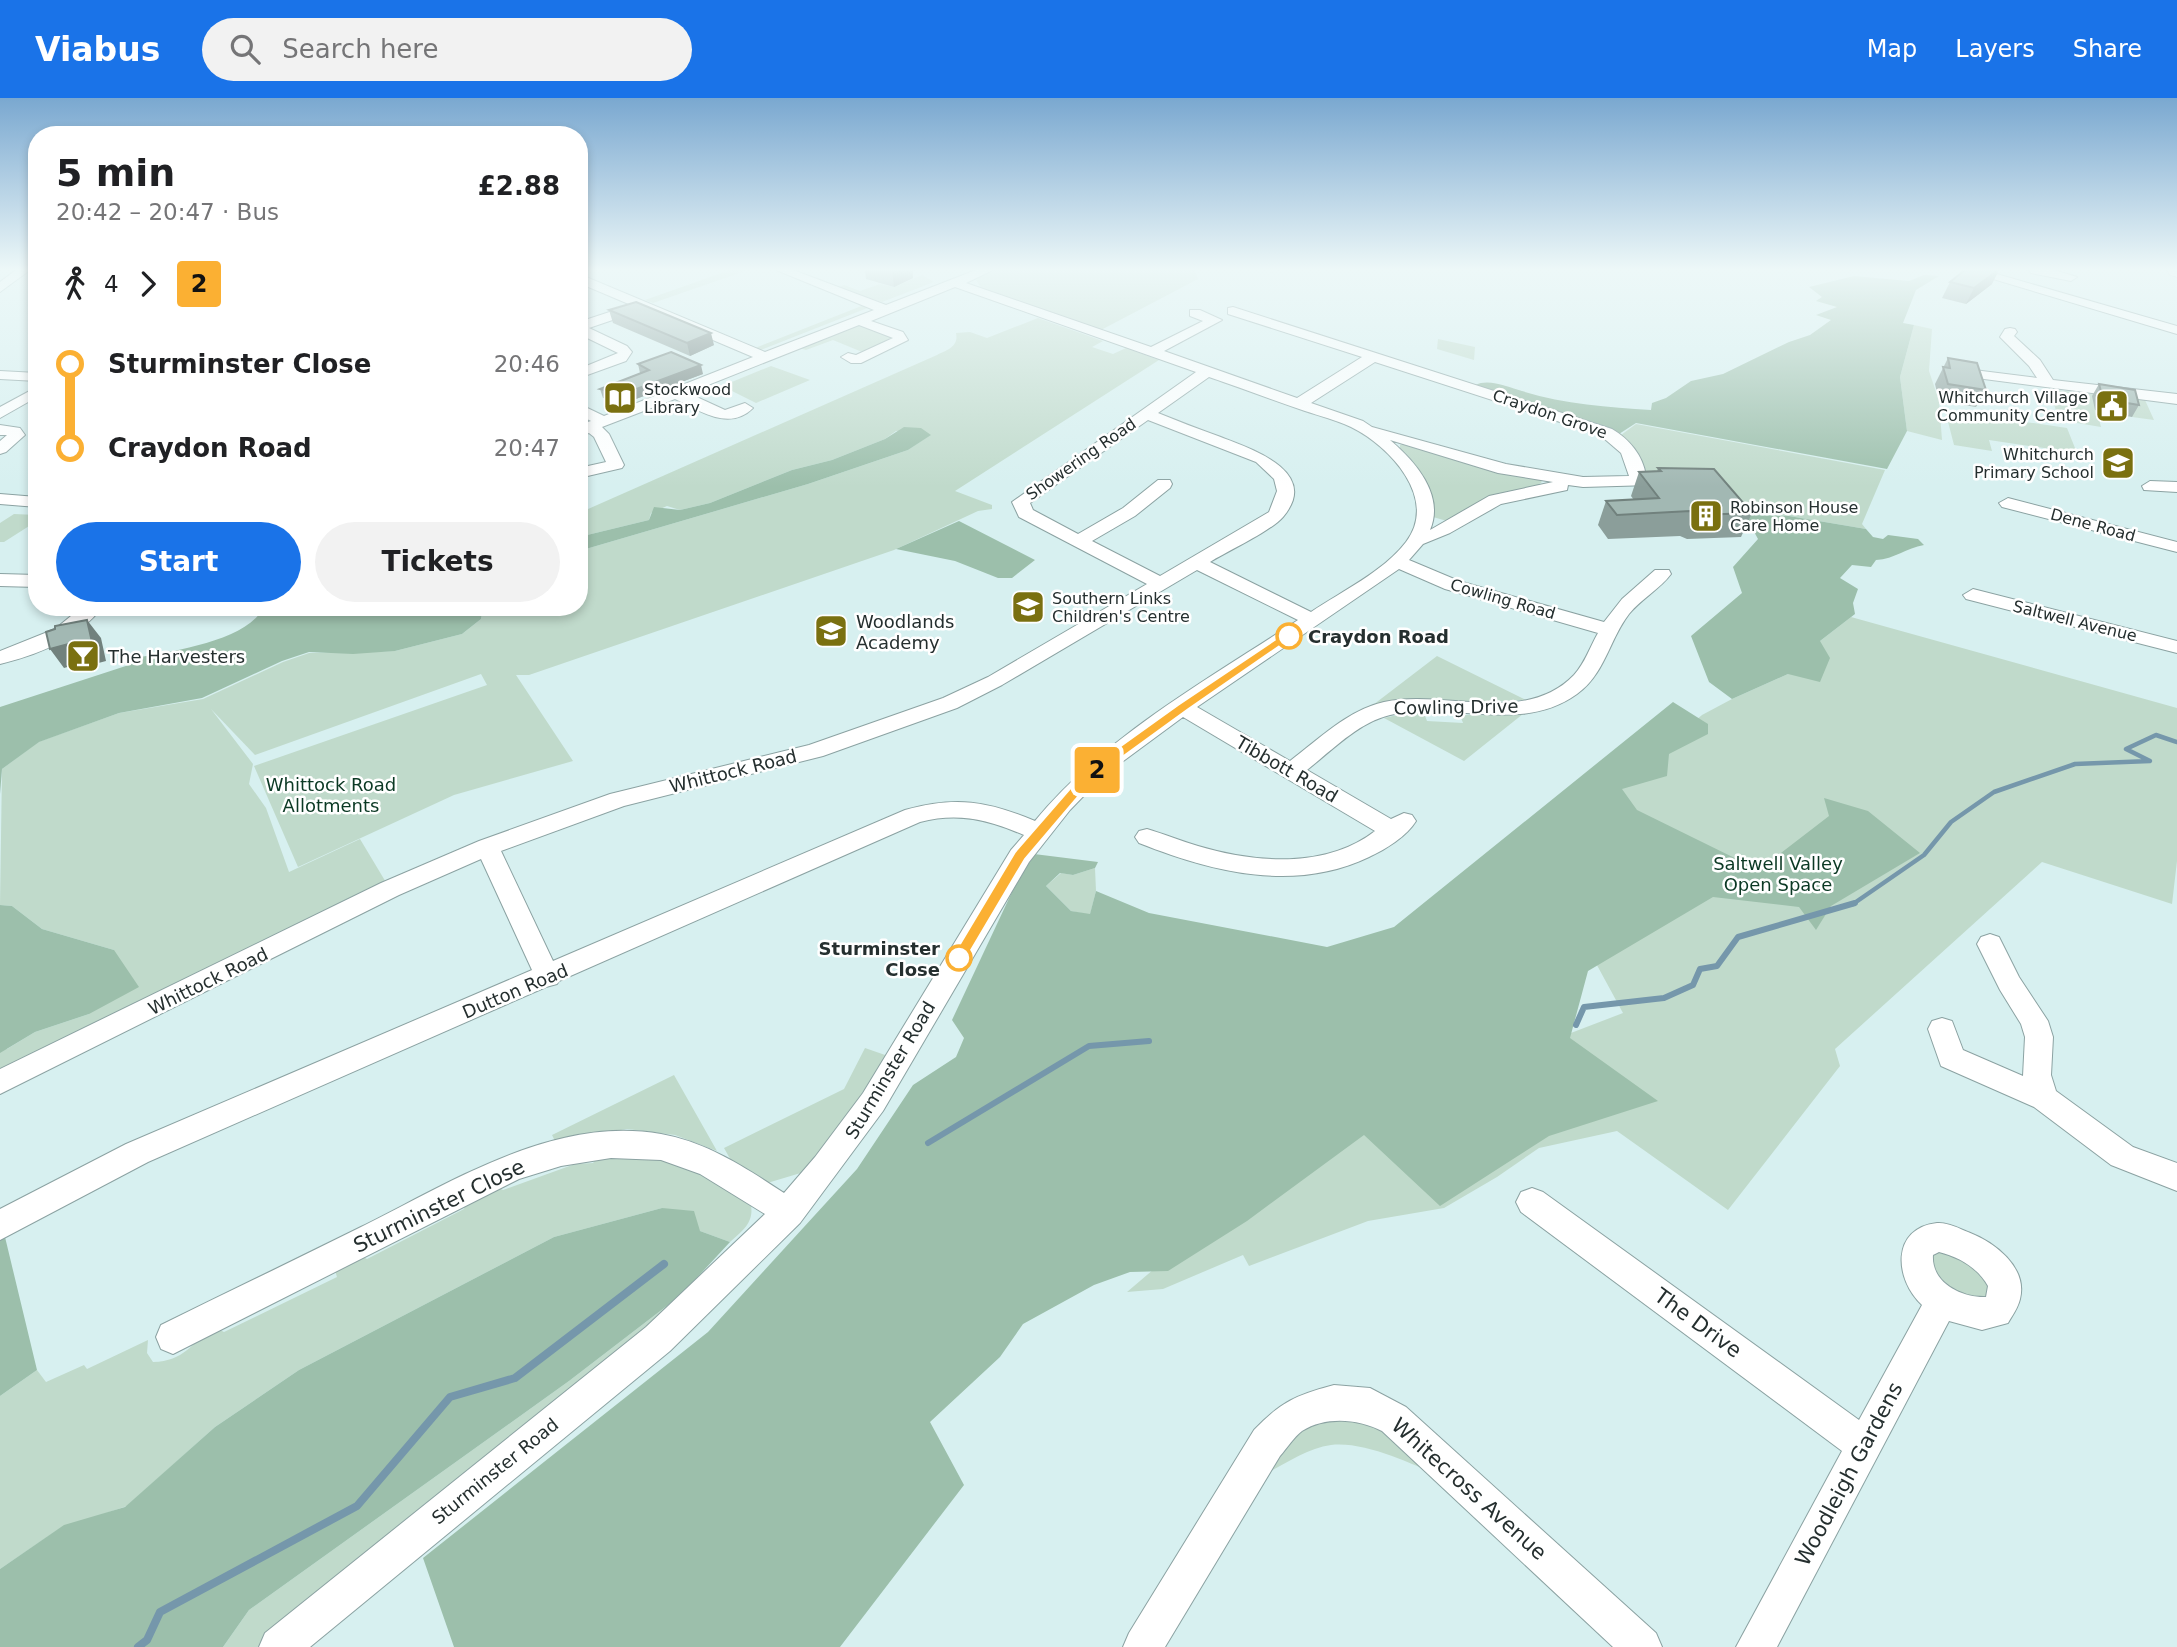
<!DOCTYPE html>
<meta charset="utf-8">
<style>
body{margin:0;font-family:"DejaVu Sans",sans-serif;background:#f2f2f2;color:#202124;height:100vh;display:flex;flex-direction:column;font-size:26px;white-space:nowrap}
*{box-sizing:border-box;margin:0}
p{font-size:23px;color:#757577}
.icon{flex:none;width:38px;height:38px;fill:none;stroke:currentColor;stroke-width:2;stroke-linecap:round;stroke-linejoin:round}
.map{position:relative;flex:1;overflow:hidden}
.drawer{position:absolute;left:28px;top:28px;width:560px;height:490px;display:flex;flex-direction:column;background:#fff;border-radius:28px;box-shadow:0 4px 10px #0003}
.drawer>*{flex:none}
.badge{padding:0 14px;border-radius:5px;font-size:24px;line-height:46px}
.map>.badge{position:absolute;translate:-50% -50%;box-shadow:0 0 0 4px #fff}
.legs{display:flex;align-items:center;gap:10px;height:77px;padding:0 28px;font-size:23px}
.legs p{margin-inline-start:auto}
.headline{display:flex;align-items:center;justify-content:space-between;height:119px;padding:0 28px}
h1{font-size:38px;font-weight:700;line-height:52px}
.button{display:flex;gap:14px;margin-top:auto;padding:14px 28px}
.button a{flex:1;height:80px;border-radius:42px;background:#1a73e8;color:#fff;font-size:28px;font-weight:700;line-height:80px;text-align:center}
.button a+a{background:#f2f2f2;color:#202124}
ul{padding:0 28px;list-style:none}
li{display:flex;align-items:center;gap:24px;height:84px;font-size:26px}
li i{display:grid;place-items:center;width:10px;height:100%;margin:0 9px;background:currentColor}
li i::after{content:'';width:18px;height:18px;margin:-9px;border:5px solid;border-radius:50%;background:#fff}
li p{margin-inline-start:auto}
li:first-child i{background:linear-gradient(#0000 50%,currentColor 0)}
li:last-child i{background:linear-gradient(currentColor 50%,#0000 0)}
header{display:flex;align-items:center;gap:42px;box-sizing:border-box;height:98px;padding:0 35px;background:#1a73e8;color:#fff}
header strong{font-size:33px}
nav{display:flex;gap:38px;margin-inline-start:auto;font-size:24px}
.search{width:490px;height:63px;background:#f2f2f2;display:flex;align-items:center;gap:18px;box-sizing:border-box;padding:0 24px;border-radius:38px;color:#757577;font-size:26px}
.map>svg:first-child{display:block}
</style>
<header>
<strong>Viabus</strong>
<div class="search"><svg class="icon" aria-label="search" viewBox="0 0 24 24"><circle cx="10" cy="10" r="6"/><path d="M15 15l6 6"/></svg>Search here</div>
<nav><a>Map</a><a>Layers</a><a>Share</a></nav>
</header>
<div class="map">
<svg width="2177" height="1549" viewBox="0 0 2177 1549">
<rect width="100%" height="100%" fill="#d7f0f0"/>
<path fill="#c0dacb" d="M730,172H748L653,205L645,202Z
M993,172H1195L1198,181L1101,232L982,191L976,182L977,179Z
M922,177L934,184L882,204L836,190L844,187L860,193L880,186L894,189Z
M864,207L870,209L761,252L755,250Z
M1038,220L1103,243L1092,249L1113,256L1126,250L1159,262L955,393L992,407V411L978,413L894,452L529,577H516L573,663L454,697L298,769L254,668L487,587L481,576L255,657L211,611L253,666L249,686L266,710L289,774L360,741L387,786L0,976V912L7,951L35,934L89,916L114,852L42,831L12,808L0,807L2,671L38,644L119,615L203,601L283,564L309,555L395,553L462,536L481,521L483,509H579V453L808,386L908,352L930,337L896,333L885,341L832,362L792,372L710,405L680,412L667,408L651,415L649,422L579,439V415L937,257C947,252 959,249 956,235L970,234L987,240Z
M859,227L897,241L867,256L833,242L806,252L799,250Z
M1914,227L1932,231L1929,273L1939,303L1942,342L1907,333L1900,279Z
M1438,241L1475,249L1474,262L1437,251Z
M771,268L810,282L756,305L722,288Z
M2049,291L2145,302L2154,322L2132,319L2093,297L2101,329L2059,322Z
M1945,312L2067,330L2077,355L1989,342L1992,353L1954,347Z
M1636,326L1885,372L1862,426L1866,431L1789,418L1740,417L1641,391L1630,349L1621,337Z
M1405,345L1539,381L1542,384L1538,387L1491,399L1447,423L1433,419C1435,389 1419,370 1400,350V347Z
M14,416L37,417V423L4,444H0V425Z
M1851,519L2177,610V763L2172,806L2042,764L1835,951L1840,968L1728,1112L1617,1033L1539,1050L1497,1079L1444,1110L1368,1123L1249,1168L1243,1157L1163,1191L1127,1194L1248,1091L1493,965L1623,915L1586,847L1566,726L1642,668L1702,617L1732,601L1788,576L1820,543Z
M1437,558L1526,602L1369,610Z
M1406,615H1424L1427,623L1463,625L1460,617L1523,616L1464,663L1384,620Z
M1095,770L1096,793L1090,817L1071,813L1046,788L1061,775L1073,777Z
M865,950L888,958L851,1016L804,1074L764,1086L733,1066L724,1050L844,991Z
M674,977L717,1053L675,1037L627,1031L555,1043L552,1037Z
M600,1056L658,1059L683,1067L755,1103L751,1107C754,1125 742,1133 730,1144L700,1133L662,1110L554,1139L299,1272L215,1329L127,1408L59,1431L0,1471V1298L37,1272L46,1284L84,1267L87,1271L148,1242L147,1255L153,1264C185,1263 190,1246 214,1229L224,1234L337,1179L334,1169L358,1156L367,1161L464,1111L466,1103L495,1088L503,1092L575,1066L593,1065Z
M1933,1152L1969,1158L1992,1189L1984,1204L1945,1196L1928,1157Z
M694,1183L702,1187L258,1549H223L249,1512L569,1283L681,1197Z
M1322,1319L1378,1324L1440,1378C1410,1365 1364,1343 1331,1347C1308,1350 1287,1365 1267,1375C1283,1352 1297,1334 1322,1319Z"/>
<path fill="#9cbfab" d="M1924,177L1939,178L1916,192L1903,225L1914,227L1900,279L1907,333L1887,371L1636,325L1619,336L1601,327L1475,287C1489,280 1508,289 1522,293C1563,306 1608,309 1651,312L1652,305L1666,300L1691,283L1723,276L1789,244L1810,237L1831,222L1816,217L1837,209L1816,203L1822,199L1809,189L1854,178L1909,183Z
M904,329L921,330L931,337L908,352L808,386L579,453V439L649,422L654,409L680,412L710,405L792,372L832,362L885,341Z
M1745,417L1789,418L1866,431L1873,439L1883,441L1888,437L1918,441L1924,447C1906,450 1895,461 1876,462L1871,469L1852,467L1840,480L1858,491L1853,505L1855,516L1820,543L1830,560L1820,584L1788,576L1732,601L1709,584L1691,538L1742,495L1733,469L1758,441Z
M959,423L1035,462L1012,480H998L955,463L896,451Z
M264,509H483L481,521L462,536L395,553L353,556L309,554L282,563L202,600L119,615L39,644L2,671L0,696V609L135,565L136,560C171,553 246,544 264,509Z
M1673,604L1708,626V636L1669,656L1667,678L1622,691L1637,712L1759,772L1829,718L1824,700L1868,713L1920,755L1831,808L1816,832L1799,809L1713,799L1588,873L1570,940L1658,1003L1549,1038L1440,1108L1364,1037L1247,1123L1168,1173L1130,1174L1094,1187L1023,1226L1000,1259L930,1324L964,1387L840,1549H454L423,1460L708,1234L857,1071L913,987L956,959L964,940L952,922L1012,794L1034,756L1098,764L1095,770L1073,777L1060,775L1046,788L1071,813L1090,816L1096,793L1149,815L1327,849L1394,829Z
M0,807L12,808L42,831L114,852L139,889L89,916L35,934L0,955Z
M662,1110L694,1113L700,1133L730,1144L681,1197L569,1283L249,1512L223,1549H0V1471L64,1427L125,1409L215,1329L299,1272L554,1139Z
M5,1139L37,1272L0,1298V1142Z"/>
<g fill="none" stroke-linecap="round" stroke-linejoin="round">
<path stroke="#7597ab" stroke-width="4.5" d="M1853,806L1924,757L1951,724L1994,694L2075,666L2150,663L2126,651L2156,637L2177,644"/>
<path stroke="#7597ab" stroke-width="6" d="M1576,927L1584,909L1664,900L1693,887L1700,871L1717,868L1738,839L1855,805
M928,1045L1089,948L1149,943"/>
<path stroke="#7597ab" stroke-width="8" d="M138,1549L147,1542L160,1514L357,1408L450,1299L515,1280L664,1166"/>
<defs>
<path id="minor" d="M16,172H30L0,194V184Z
M776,172H793L886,207L976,172H993L966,185L1151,249L1203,223L1190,218V212H1200L1222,222L1164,253L1297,300L1362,259L1228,216V210L1233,209L1612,331C1629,341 1643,357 1646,378L1653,383L1651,387L1583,389L1568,387L1567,392L1501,406L1450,435L1423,446L1409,462L1459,483L1604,524L1622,501L1655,472H1669L1671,476C1660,491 1641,501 1629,516C1609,542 1605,576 1577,596C1520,637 1453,602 1390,617C1359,624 1331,653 1307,672L1391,721L1404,715L1412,717L1416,723C1407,738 1385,752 1369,759C1294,795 1212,774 1139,745L1135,739L1139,733L1147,731C1164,736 1181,743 1198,748C1255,765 1326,771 1375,733L1183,619L1103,678L1070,712L1029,764L883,1013L800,1125L670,1253L310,1549H259L265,1535L646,1229L765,1116L700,1076L661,1062L611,1060L561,1068L519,1081L173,1256L161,1251L156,1239L161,1227C228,1194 295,1162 361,1129C452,1084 555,1017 661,1036C707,1044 746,1070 784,1095L815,1059L863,995L1011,752L1024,737C988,722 959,714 920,724L559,883L557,886L546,889L148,1064L0,1142V1111L126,1046L532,872L481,761L399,797L0,996V971L381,785L479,743L610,696L809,647L943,600L988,579L1147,486L1019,419L1012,404L1196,274L955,189L871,223L903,234L908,242L861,265H851L841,259L848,255L856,257L893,240L859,227L688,295L725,312L745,305L753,310C729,334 699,312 675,301L602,329L609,336L624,367L622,370L579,380V370L606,364L594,339L589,335L579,338V327L591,323L579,317V306L604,318L753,259L642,212L589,230L627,248L632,254L626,263L579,280V271L618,255L579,236V224L631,207L579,185V176L765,254L874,212ZM1375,264L1600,337L1621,355L1629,378L1583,379L1506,366L1372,329L1363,323L1311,305ZM1209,279C1241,290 1273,302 1305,313C1320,318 1336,322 1351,329C1390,348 1439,401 1406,444C1383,474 1342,493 1311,514L1210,464C1228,453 1271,433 1283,419C1322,373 1249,350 1218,338C1198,331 1178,323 1158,315ZM1148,322L1256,364L1274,381L1277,393L1269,414L1160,478L1092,443L1135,418L1170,390L1172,386L1170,382H1158L1123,410L1078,436L1033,412L1030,405ZM1390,342L1498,375L1553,384L1489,398L1430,432C1445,397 1415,363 1390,342ZM1399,471L1445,491L1598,535C1590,549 1585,565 1574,577C1525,628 1445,591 1384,604C1348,612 1319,641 1290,663L1197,609ZM1197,472L1298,522C1207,582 1105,638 1035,723C987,703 956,698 905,712L553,863L501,753L624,708L823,658L957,610L1002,587Z
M1963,172H1983L2177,228V236Z
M2029,172H2054L2077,179L2071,183L2031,175Z
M2010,230L2015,231L2017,234L2014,238L2040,262L2053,282L2177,296V306L1961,278L1959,275L1961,272L1966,271L2037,280L2029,268L2000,239L2005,231Z
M0,273L37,275V283L0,281Z
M37,289V299L0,320V309Z
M0,327L20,330L25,337L6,354L0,356V343L7,337H0Z
M2150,383L2177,384V394L2144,392L2142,388Z
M0,396L37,399V409L0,406Z
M2008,400L2177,444V454L2002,409L1999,405Z
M0,476L37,477V489L0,488Z
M1973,491L2177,543V555L1966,501L1963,497Z
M82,509H102C79,541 37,557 0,566V553L55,531Z
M1990,836L1999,839L2019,879L2048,923L2053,939L2051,977L2056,993L2133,1049L2177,1065V1093L2111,1067L2034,1009L1941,968L1928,931L1932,923L1942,920L1952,923L1963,952L2023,978L2025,939L2021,926L2000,892L1977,846L1981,839Z
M1532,1090L1543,1094L1859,1322L1922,1207C1894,1181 1891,1130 1937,1125C1947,1124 1959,1130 1968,1134C1994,1144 2028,1169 2020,1201C2018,1210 2012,1218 2008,1225L1982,1232L1949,1223L1777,1549H1736L1842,1353L1521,1114L1516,1104L1521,1094ZM1939,1154C1959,1159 1978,1170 1988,1188L1986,1199C1962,1200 1931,1185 1933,1157Z
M1334,1287L1370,1290L1406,1309L1656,1535L1662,1549H1613L1382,1333C1358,1321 1326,1318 1302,1333C1294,1339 1287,1350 1280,1358L1165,1549H1123L1129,1535L1254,1332C1281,1304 1296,1297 1334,1287Z"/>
<path id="highway" d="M2167,172H2177V179L2170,177Z"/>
</defs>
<use href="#minor" stroke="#8ba2a2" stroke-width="2"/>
<use href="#highway" stroke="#8ba2a2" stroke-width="1"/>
<use href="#minor" fill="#fff" fill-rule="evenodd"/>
<use href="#highway" fill="#fff" fill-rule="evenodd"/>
</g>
<path fill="#8b9e9a" d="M865,172H913V180L894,189L866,181Z
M1950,184L1992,186L1966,206L1942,200Z
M609,212L714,247L690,258L613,225Z
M1948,260L1986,292L1976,309L1939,303L1935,286Z
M638,266L703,276L625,305L603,300L600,291L640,275Z
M2099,286L2139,307L2132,319L2095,312L2092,298Z
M1658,370L1752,415L1741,439L1687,441L1680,438L1608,441L1598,427L1606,403L1634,402L1631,398L1639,374L1657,373Z"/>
<path fill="#71817d" d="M892,172H913V180L894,189Z
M1998,172H1999L1992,186L1966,206L1974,190Z
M711,235L714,247L690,258L687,245Z
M701,267L703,276L625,305L623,296Z
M87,522L101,540L106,563L91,567L88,563L64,570L50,551Z"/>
<path fill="#a2b8b3" stroke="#71817d" stroke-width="2" d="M1965,172H1998L1974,190L1950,184Z
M636,204L711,235L687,245L609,212Z
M671,254L701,267L623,296L600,291L649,272L638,266Z
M1948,260L1977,265L1986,292L1948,286L1943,269L1950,270Z
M2099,286L2135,292L2139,307L2103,301Z
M1658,370L1714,371L1752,415L1697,417L1690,413L1617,417L1606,403L1659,400L1639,374L1661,373Z
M87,522L92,544L77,548L76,544L50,551L46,534L55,531V528Z"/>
<linearGradient id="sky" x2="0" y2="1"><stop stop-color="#7aa8d0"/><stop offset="0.44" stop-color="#edf8f8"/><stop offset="1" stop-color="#edf8f8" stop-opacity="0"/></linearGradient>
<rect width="2177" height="389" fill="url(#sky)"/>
<path fill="#fbb033" stroke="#fff" stroke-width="2" d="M1285,535L1294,538L1187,612L1099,676L1083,693L1025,761L964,864H954L952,860L954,856L1015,754L1074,686L1090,670L1178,607Z"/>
<defs>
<symbol id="library-square" viewBox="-11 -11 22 22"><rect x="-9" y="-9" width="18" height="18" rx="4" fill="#7a7010" stroke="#fff"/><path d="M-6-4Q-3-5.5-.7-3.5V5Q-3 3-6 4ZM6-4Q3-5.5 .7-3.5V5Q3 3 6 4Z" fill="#fff"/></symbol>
<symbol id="civic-square" viewBox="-11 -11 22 22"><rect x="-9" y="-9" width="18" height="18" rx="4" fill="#7a7010" stroke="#fff"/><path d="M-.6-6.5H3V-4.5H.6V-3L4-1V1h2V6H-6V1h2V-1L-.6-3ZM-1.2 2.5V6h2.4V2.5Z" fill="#fff"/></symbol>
<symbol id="school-square" viewBox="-11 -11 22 22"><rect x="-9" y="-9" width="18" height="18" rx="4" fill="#7a7010" stroke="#fff"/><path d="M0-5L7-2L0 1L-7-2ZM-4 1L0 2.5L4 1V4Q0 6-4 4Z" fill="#fff"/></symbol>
<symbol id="building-square" viewBox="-11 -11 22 22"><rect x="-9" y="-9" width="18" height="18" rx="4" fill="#7a7010" stroke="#fff"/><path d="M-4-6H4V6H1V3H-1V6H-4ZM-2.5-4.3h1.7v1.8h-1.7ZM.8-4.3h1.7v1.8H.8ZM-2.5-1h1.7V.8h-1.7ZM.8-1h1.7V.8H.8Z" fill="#fff"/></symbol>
<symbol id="bar-square" viewBox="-11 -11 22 22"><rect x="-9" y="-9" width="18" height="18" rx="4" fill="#7a7010" stroke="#fff"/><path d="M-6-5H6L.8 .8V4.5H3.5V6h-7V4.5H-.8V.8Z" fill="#fff"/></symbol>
</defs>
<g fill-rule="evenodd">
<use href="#library-square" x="601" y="281" width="38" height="38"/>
<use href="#civic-square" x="2093" y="289" width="38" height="38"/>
<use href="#school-square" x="2099" y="346" width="38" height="38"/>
<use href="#building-square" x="1687" y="399" width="38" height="38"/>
<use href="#school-square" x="1009" y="490" width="38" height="38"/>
<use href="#school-square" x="812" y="514" width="38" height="38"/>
<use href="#bar-square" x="64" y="539" width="38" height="38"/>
</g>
<g fill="#fff" stroke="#fbb033" stroke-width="3.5">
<circle cx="1289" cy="538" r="12"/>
<circle cx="959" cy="860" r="12"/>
</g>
<g text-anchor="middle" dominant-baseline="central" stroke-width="5" stroke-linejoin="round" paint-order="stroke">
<g font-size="16" fill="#252f2f" stroke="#fff" text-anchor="start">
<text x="644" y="291">Stockwood<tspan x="644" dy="18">Library</tspan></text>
<text x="2088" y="299" text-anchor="end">Whitchurch Village<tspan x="2088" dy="18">Community Centre</tspan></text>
<text x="2094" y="356" text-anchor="end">Whitchurch<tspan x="2094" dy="18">Primary School</tspan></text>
<text x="1730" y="409">Robinson House<tspan x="1730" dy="18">Care Home</tspan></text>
<text x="1052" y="500">Southern Links<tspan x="1052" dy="18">Children's Centre</tspan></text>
</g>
<g font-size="16" fill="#252f2f" stroke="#fff">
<text transform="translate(1550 316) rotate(19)">Craydon Grove</text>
<text transform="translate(1081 361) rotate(-35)">Showering Road</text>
<text transform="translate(2093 427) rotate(15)">Dene Road</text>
<text transform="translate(1503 501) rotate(16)">Cowling Road</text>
<text transform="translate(2075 523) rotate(14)">Saltwell Avenue</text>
</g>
<g font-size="18" fill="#252f2f" stroke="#fff" text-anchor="start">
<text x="856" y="523">Woodlands<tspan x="856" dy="21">Academy</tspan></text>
<text x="108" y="558">The Harvesters</text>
</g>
<g font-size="18" font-weight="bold" fill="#252f2f" stroke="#fff" text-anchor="start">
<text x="1308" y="538">Craydon Road</text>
<text x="940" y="850" text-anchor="end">Sturminster<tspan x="940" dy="21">Close</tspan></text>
</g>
<g font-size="18" fill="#252f2f" stroke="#fff">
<text transform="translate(1456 609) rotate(-1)">Cowling Drive</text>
<text transform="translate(1287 671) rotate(30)">Tibbott Road</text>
<text transform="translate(733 673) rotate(-14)">Whittock Road</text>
<text transform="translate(208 883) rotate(-26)">Whittock Road</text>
<text transform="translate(515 893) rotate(-23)">Dutton Road</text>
<text transform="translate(890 972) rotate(-59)">Sturminster Road</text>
<text transform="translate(495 1373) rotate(-39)">Sturminster Road</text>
</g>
<g font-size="18" fill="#0b3924" stroke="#fff">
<text x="331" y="686">Whittock Road<tspan x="331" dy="21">Allotments</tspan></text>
<text x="1778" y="765">Saltwell Valley<tspan x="1778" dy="21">Open Space</tspan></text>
</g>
<g font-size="21" fill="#252f2f" stroke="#fff">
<text transform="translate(439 1108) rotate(-26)">Sturminster Close</text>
<text transform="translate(1698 1225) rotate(36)">The Drive</text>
<text transform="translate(1849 1376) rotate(-62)">Woodleigh Gardens</text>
<text transform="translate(1469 1391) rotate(42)">Whitecross Avenue</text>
</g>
</g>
</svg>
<b class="badge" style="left:1097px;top:672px;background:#fbb033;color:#111">2</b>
<section class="drawer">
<div class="headline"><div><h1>5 min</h1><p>20:42 – 20:47 · Bus</p></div><b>£2.88</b></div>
<div class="legs"><svg class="icon" aria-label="walk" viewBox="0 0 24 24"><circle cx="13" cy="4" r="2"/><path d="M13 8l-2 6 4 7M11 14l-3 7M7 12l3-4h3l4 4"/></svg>4<svg class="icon" aria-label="forward" viewBox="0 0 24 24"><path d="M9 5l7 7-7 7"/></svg><b class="badge" style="background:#fbb033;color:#111">2</b></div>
<ul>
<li><i style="color:#fbb033"></i><b>Sturminster Close</b><p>20:46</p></li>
<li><i style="color:#fbb033"></i><b>Craydon Road</b><p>20:47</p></li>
</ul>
<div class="button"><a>Start</a><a>Tickets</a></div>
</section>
</div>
